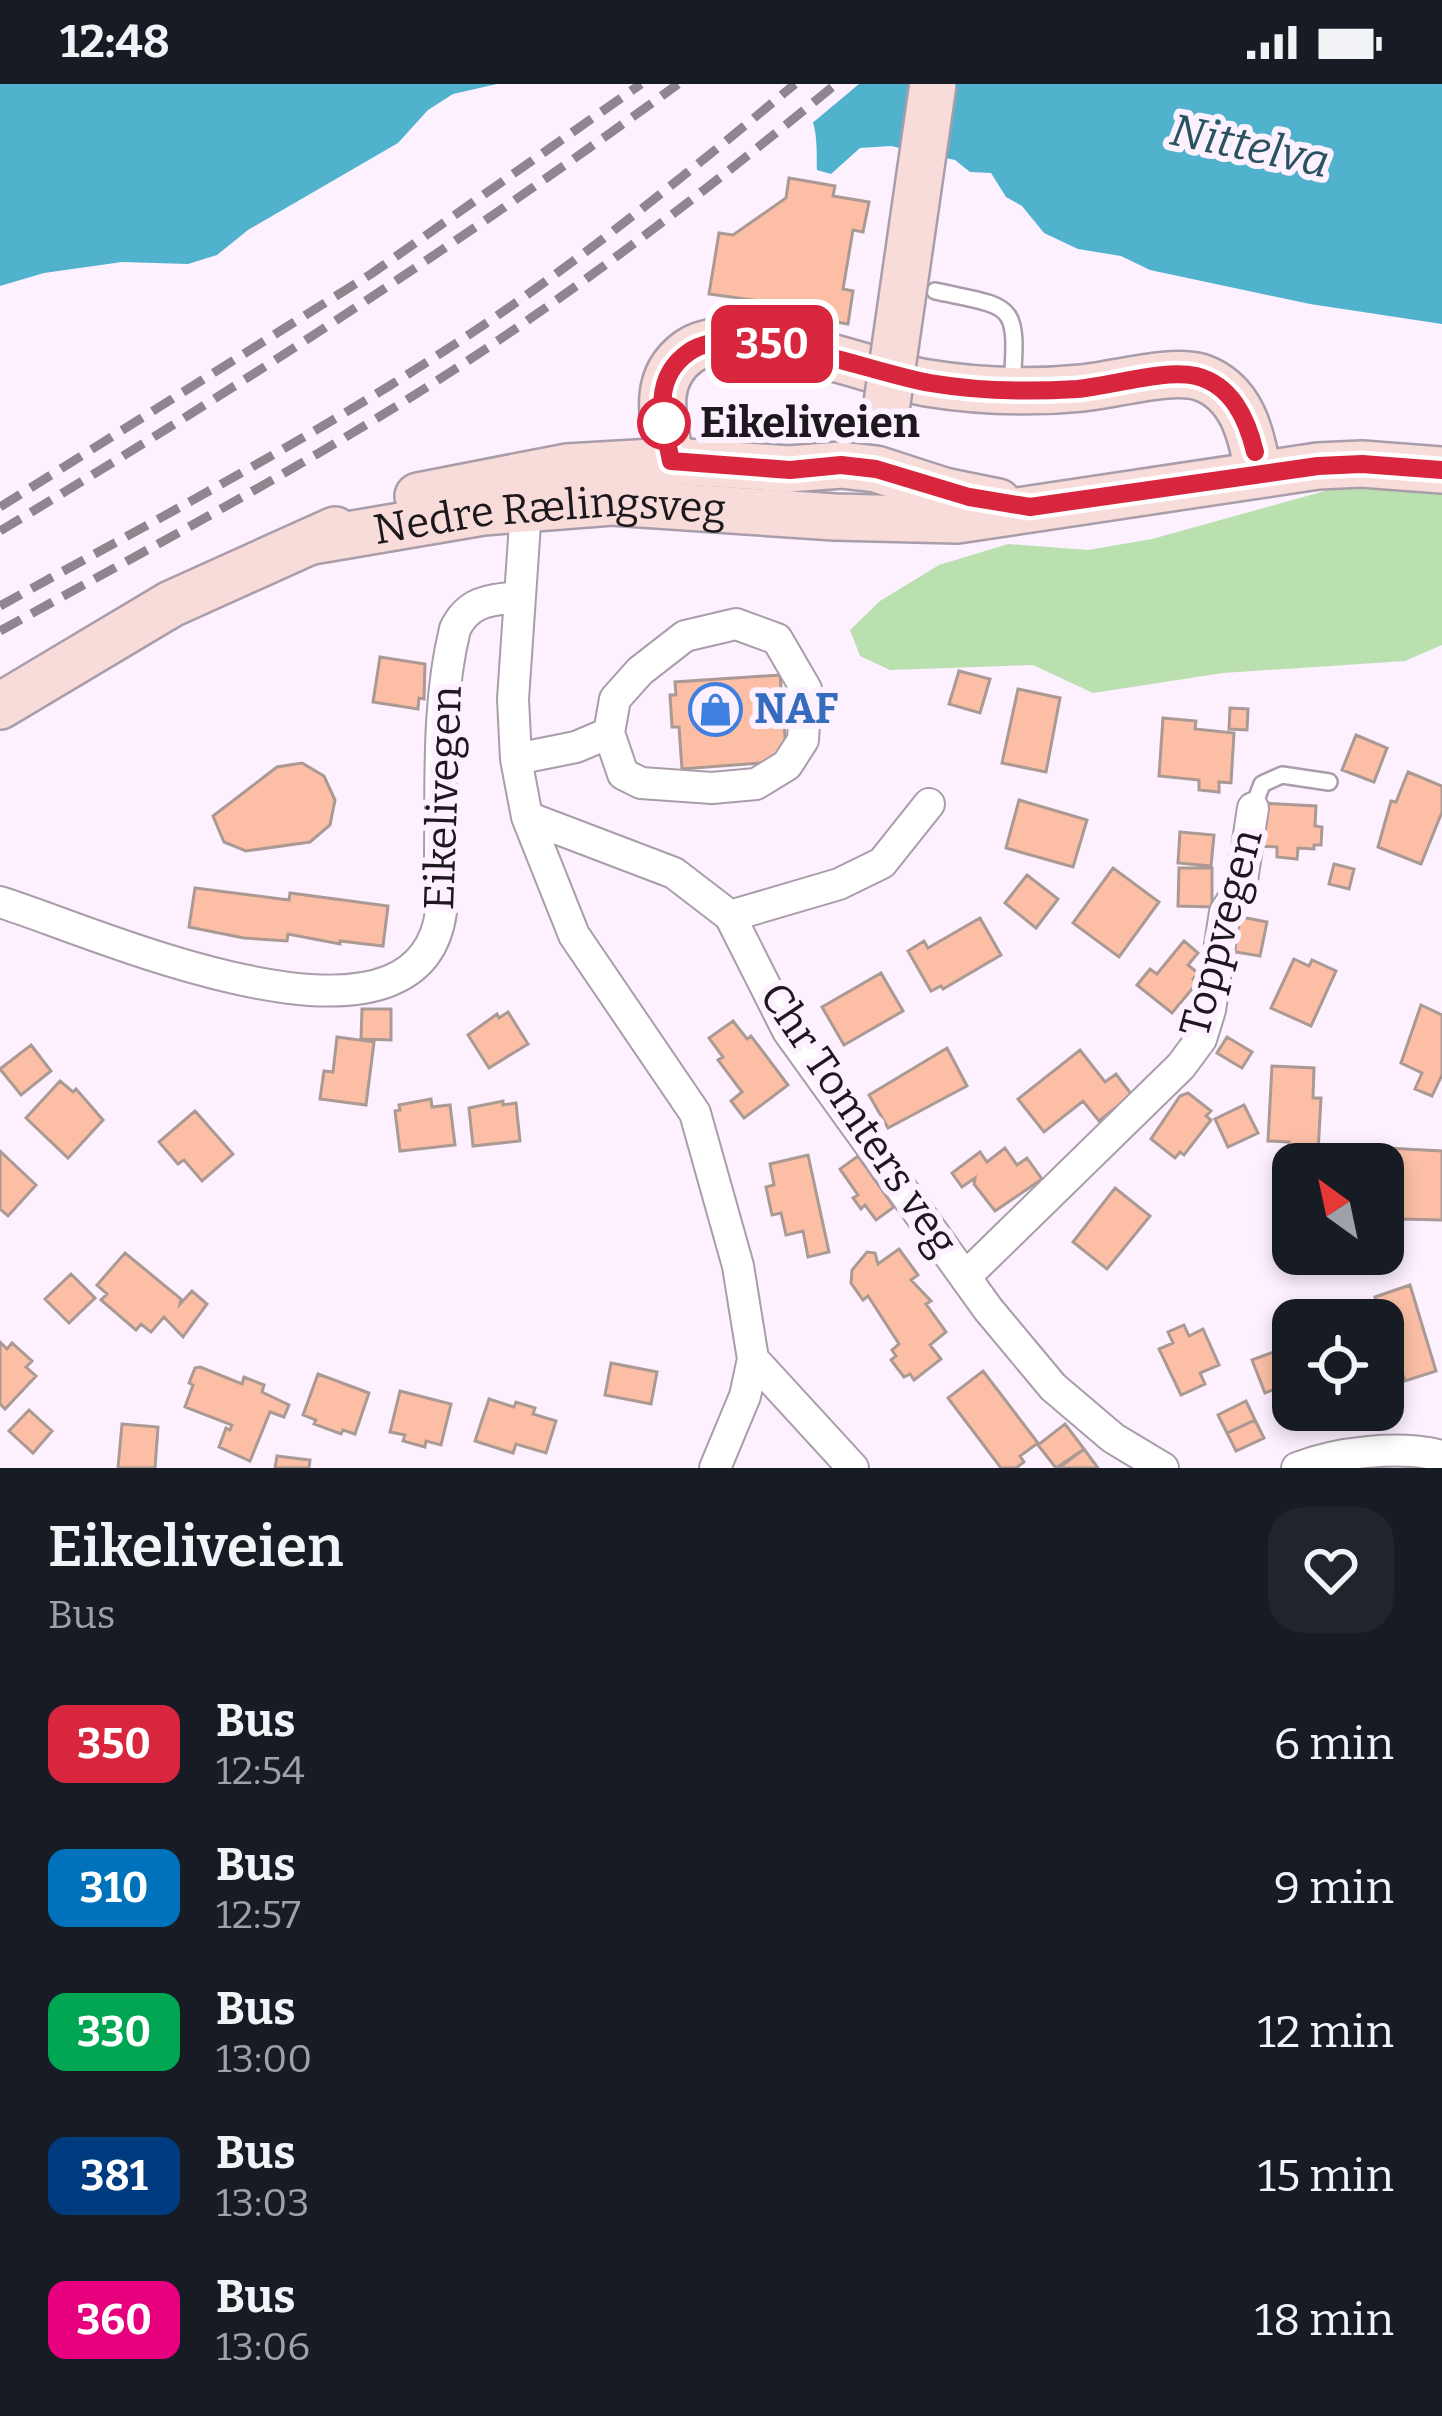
<!DOCTYPE html>
<meta charset="utf-8">
<style>
body{margin:0;font-family:Bitter,serif;background:#20242c;color:#f1f3f6;height:100vh;display:flex;flex-direction:column;font-size:45px;white-space:nowrap}
*{box-sizing:border-box;margin:0}
p{font-size:39px;color:#9ea1a6}
.icon{flex:none;width:66px;height:66px;fill:none;stroke:currentColor;stroke-width:2;stroke-linecap:round;stroke-linejoin:round}
.map{position:relative;height:1384px;overflow:hidden}
.panel{display:flex;flex-direction:column;background:#171b24;flex:1}
.panel>*{flex:none}
.badge{padding:0 24px;border-radius:18px;font-size:42px;line-height:78px}
.needle{width:78px;rotate:327deg}
.tools{position:absolute;left:1272px;top:1059px;display:grid;gap:24px}
.tools a{display:grid;place-items:center;width:132px;height:132px;border-radius:24px;background:#171b24;box-shadow:0 6px 18px #0003;font-size:60px}
.map>.badge{position:absolute;translate:-50% -50%;box-shadow:0 0 0 6px #fff}
.round{display:grid;place-items:center;flex:none;width:126px;height:126px;border-radius:36px;background:#20242c}
.headline{display:flex;align-items:center;justify-content:space-between;height:204px;padding:0 48px}
h1{font-size:57px;font-weight:600;line-height:90px}
ul{padding:0;list-style:none}
li{display:flex;align-items:center;gap:36px;height:144px;padding:0 48px}
li div{flex:1}
li b{display:block;font-size:45px}
li em{font-style:normal}
li .badge{min-width:132px;font-weight:700;text-align:center}
.status{display:flex;justify-content:space-between;align-items:center;height:84px;padding:0 60px;background:#171b24;direction:ltr}
.status svg{height:33px;fill:currentColor}
.map>svg:first-child{display:block}
</style>
<div class="status"><b>12:48</b><svg viewBox="0 0 49 12"><path d="M0 12V9h3v3zM5 12V6h3v6zM10 12V3h3v9zM15 12V0h3v12zM26 1h20v11H26zM47 4h2v5h-2z"/></svg></div>
<div class="map">
<svg width="1442" height="1384" viewBox="0 0 1442 1384">
<rect width="100%" height="100%" fill="#fdf0ff"/>
<path fill="#bbe0b0" d="M1442,392V561L1405,577L1223,589L1093,609L1033,581L890,586L860,572L850,546L880,517L939,481L1008,460L1088,466L1152,455L1332,405Z"/>
<path fill="#51b2cd" d="M0,0H497L453,10L428,26L398,59L248,146L217,171L188,180L122,178L44,189L0,202Z
M776,0H1442V240L1310,220L1150,186L1121,172L1078,165L1044,149L1022,122L1006,113L991,89L970,88L955,76L891,62L860,64L831,90L817,86C817,40 817,26 776,0Z"/>
<path fill="#fdf0ff" d="M773,0H859L810,41L797,20L772,4Z"/>
<path fill="#fcbfa6" stroke="#ab9993" stroke-width="3" d="M789,94L835,102L833,112L869,118L863,148L853,146L843,205L853,207L848,240L767,227L768,218L709,210L719,149L733,151L786,114Z
M380,573L425,580L424,615L419,614L418,625L373,618Z
M959,587L990,595L980,629L949,620Z
M780,591L787,677L682,685L679,643H672L670,611H676L675,598Z
M1018,605L1060,614L1046,688L1002,679Z
M1230,624L1248,625L1247,646L1229,645Z
M1163,634L1196,637L1195,645L1234,649L1231,699L1219,698V708L1199,706V696L1159,692Z
M1356,651L1387,664L1374,698L1342,686Z
M302,679L324,692L335,716L330,741L310,758L246,767L224,758L213,732L277,683Z
M1408,688L1442,702V728L1421,780L1378,763L1391,717L1396,718Z
M1019,716L1087,736L1073,783L1006,764Z
M1261,719L1316,722L1315,742L1322,743L1321,761H1314V765L1298,764L1297,775L1277,773V763L1259,762Z
M1180,748L1214,751L1211,782L1178,779Z
M1334,780L1354,785L1349,805L1329,800Z
M1113,784L1159,818L1119,873L1073,839Z
M1179,784H1212V823L1178,822Z
M1027,791L1058,815L1036,844L1005,819Z
M195,804L289,816L290,809L388,822L383,862L340,857V860L288,850L287,857L244,854L189,843Z
M1236,832L1267,838L1260,872L1230,867Z
M980,834L1001,871L943,905L941,902L931,907L908,867L924,857L928,864Z
M1184,857L1198,869L1188,881L1198,889L1193,895L1197,899L1172,929L1137,901L1150,885L1157,890Z
M1294,875L1309,882L1312,876L1336,887L1311,942L1271,924Z
M881,889L903,927L844,961L822,923Z
M1421,921L1442,931V991L1432,1012L1415,1005L1422,989L1401,979Z
M362,925H391V956L361,955Z
M508,928L528,960L489,984L468,951L497,930L499,934Z
M733,937L747,955L751,952L788,1001L744,1034L731,1017L742,1008L718,976L723,973L709,954Z
M337,953L374,958L366,1021L320,1015L324,987L333,988Z
M1227,953L1252,968L1242,984L1217,969Z
M31,961L51,987L21,1011L0,985Z
M947,964L967,1002L888,1044L869,1011Z
M1080,966L1105,998L1116,990L1132,1011L1099,1037L1083,1017L1044,1048L1018,1015Z
M1272,982L1314,984L1313,1014H1321L1318,1069L1288,1067L1289,1058L1268,1057Z
M60,997L73,1008L76,1005L103,1036L68,1074L26,1034Z
M1188,1009L1211,1027L1206,1032L1211,1036L1184,1071L1180,1068L1175,1074L1151,1055L1180,1012Z
M431,1015L432,1023L450,1021L455,1061L400,1067L395,1027L400,1026L399,1021Z
M503,1017V1021L516,1019L520,1057L473,1062L469,1024Z
M1244,1021L1258,1049L1228,1063L1215,1035Z
M195,1027L233,1070L202,1097L184,1076L178,1080L159,1058Z
M1005,1064L1017,1081L1027,1074L1042,1095L995,1127L974,1100L975,1094L962,1103L952,1089L980,1068L987,1078Z
M1387,1064L1442,1067V1136L1401,1135L1400,1150L1383,1149V1087H1386Z
M0,1067L36,1101L8,1132L0,1125Z
M808,1071L829,1168L808,1173L803,1147L786,1151L781,1129L772,1131L766,1103L774,1101L770,1080Z
M858,1072L894,1123L876,1136L865,1121L861,1125L853,1114L858,1111L840,1085Z
M1115,1104L1150,1132L1107,1185L1073,1158Z
M899,1165L918,1191L911,1196L931,1217L926,1220L946,1248L930,1261L941,1275L914,1296L910,1290L904,1293L891,1276L896,1272L892,1266L899,1260L868,1212L863,1216L851,1199L852,1186L867,1168L875,1169L878,1180Z
M125,1169L181,1215L180,1220L192,1207L207,1220L183,1253L164,1233L151,1248L141,1240L136,1246L101,1216L107,1210L97,1201Z
M71,1190L95,1214L69,1239L45,1215Z
M1410,1201L1436,1287L1405,1297L1375,1213Z
M1184,1241L1189,1252L1203,1245L1219,1281L1200,1289L1205,1300L1181,1311L1159,1265L1173,1259L1168,1248Z
M0,1258L7,1265L12,1259L32,1277L26,1283L36,1292L5,1325L0,1320Z
M1290,1262L1293,1326H1309L1310,1329L1290,1337L1275,1305L1265,1309L1252,1276Z
M611,1279L657,1288L651,1320L605,1311Z
M200,1283L242,1300L244,1293L264,1301L262,1308L289,1321L284,1333L270,1328L250,1377L219,1363L226,1344L230,1346L232,1341L185,1323L193,1301L189,1299L195,1284Z
M983,1287L1038,1359L1020,1372L1024,1378L1016,1384H1001L948,1314Z
M318,1290L369,1309L355,1350L343,1346L341,1350L314,1340L316,1336L303,1331Z
M400,1307L451,1320L441,1361L426,1357L425,1363L403,1357L405,1351L390,1348Z
M489,1315L514,1323L516,1318L535,1324L533,1330L556,1337L546,1369L516,1360L513,1369L475,1357Z
M1246,1317L1255,1336L1227,1349L1218,1331Z
M29,1326L52,1347L33,1369L9,1347Z
M1255,1336L1264,1354L1236,1367L1227,1349Z
M122,1340L158,1343L155,1384H118Z
M1065,1340L1084,1365L1056,1384L1038,1361Z
M1084,1365L1098,1384H1059Z
M277,1372L310,1376L309,1384H275Z"/>
<g fill="none" stroke-linecap="round" stroke-linejoin="round">
<defs>
<path id="lane" d="M935,207C1015,224 1018,217 1012,302
M1253,724L1262,700L1282,691L1329,698"/>
<path id="street" d="M527,410L513,615L516,675L527,733L574,851L695,1029L738,1182L753,1275L853,1384
M736,540L777,555L806,605L803,656L787,681L756,700L712,704L641,699L623,690L609,649L615,615L640,587L685,552Z
M516,675L576,663L609,649
M527,733L674,789L730,832L788,947L988,1225L1053,1303L1113,1354L1163,1384
M0,818C89,845 418,997 441,828C444,810 439,791 440,773C441,697 437,619 455,545C469,516 491,516 520,513
M730,832L839,800L882,779L929,720
M965,1193L1181,982L1201,955L1210,926L1225,828L1241,803L1253,724
M715,1384L745,1312L753,1275
M1297,1384C1337,1368 1400,1361 1442,1372"/>
<g id="secondary">
<path d="M671,377C664,338 650,296 688,268C738,232 868,289 927,299C977,307 1032,309 1082,304C1115,301 1171,284 1200,293C1242,307 1252,351 1258,389"/>
<path d="M418,412L567,383L671,377L789,385L841,381L876,385L944,407L998,418"/>
<path id="s1" d="M312,457L483,428L612,418L835,433L957,436L1318,382L1362,380L1442,386"/>
<path d="M0,622L171,520L335,446"/>
</g>
</defs>
<use href="#lane" stroke="#a99daa" stroke-width="20"/>
<use href="#street" stroke="#a99daa" stroke-width="34"/>
<use href="#secondary" stroke="#a99daa" stroke-width="50"/>
<use href="#lane" stroke="#fff" stroke-width="15"/>
<use href="#street" stroke="#fff" stroke-width="30"/>
<use href="#secondary" stroke="#f7dcda" stroke-width="45"/>
<path stroke="#8e858f" stroke-width="9" stroke-dasharray="24 12" stroke-linecap="butt" d="M0,423L371,190L641,0
M0,447C233,307 459,160 678,0
M0,522C155,436 313,354 461,256C578,179 687,90 795,0
M0,547C146,466 294,388 435,298C576,208 707,106 836,0"/>
<defs>
<path id="secondary-bridge" d="M886,326L933,0"/>
</defs>
<use href="#secondary-bridge" stroke="#a99daa" stroke-width="50" stroke-linecap="butt"/>
<use href="#secondary-bridge" stroke="#f7dcda" stroke-width="45"/>
</g>
<g fill="none" stroke-linecap="round" stroke-linejoin="round">
<defs>
<path id="line" d="M1255,368C1247,335 1232,301 1196,292C1163,285 1112,302 1077,305C1029,308 977,307 930,299C870,289 738,234 689,268C650,295 663,338 671,377L790,386L841,381L876,385L969,413L1030,423L1318,382L1362,380L1442,386"/>
</defs>
<use href="#line" stroke="#fff" stroke-width="27"/>
<use href="#line" stroke="#d7263d" stroke-width="18"/>
</g>
<defs>
<symbol id="shop-ring" viewBox="-11 -11 22 22"><circle r="9.5" fill="#fdf0ff" stroke="#3f7fe0" stroke-width="1.5"/><path d="M-5-2.5h2.3a2.7 3.5 0 0 1 5.4 0H5L5.5 6h-11ZM-1.5-2.5h3a1.5 2.3 0 0 0-3 0Z" fill="#3f7fe0"/></symbol>
</defs>
<g fill-rule="evenodd">
<use href="#shop-ring" x="686" y="596" width="59" height="59"/>
</g>
<circle fill="#fff" stroke="#d7263d" stroke-width="6" cx="664" cy="339" r="24"/>
<g text-anchor="middle" dominant-baseline="central" stroke-width="12" stroke-linejoin="round" paint-order="stroke">
<g font-size="42" font-weight="bold" fill="#1c181d" stroke="#fdf0ff" text-anchor="start">
<text x="700" y="339">Eikeliveien</text>
</g>
<g font-size="42" fill="#1c181d" stroke="#fdf0ff">
<text stroke="none"><textPath href="#s1" startOffset="240">Nedre Rælingsveg</textPath></text>
<text transform="translate(443 714) rotate(-88)">Eikelivegen</text>
<text transform="translate(1221 849) rotate(-75)">Toppvegen</text>
<text transform="translate(859 1035) rotate(56)">Chr Tomters veg</text>
</g>
<g font-size="42" font-weight="bold" fill="#366cbe" stroke="#fdf0ff" text-anchor="start">
<text x="754" y="625">NAF</text>
</g>
<g font-size="45" font-style="italic" fill="#29535f" stroke="#fdf0ff">
<text transform="translate(1250 62) rotate(12)">Nittelva</text>
</g>
</g>
</svg>
<div class="tools">
<a><svg class="needle" viewBox="-14 -14 28 28"><path d="M0-13l5 13h-10z" fill="#e53935"/><path d="M0 13l5-13h-10z" fill="#9ea1a6"/></svg></a>
<a><svg class="icon" aria-label="locate" viewBox="0 0 24 24"><circle cx="12" cy="12" r="6"/><path d="M12 2v4M12 18v4M2 12h4M18 12h4"/></svg></a>
</div>
<b class="badge" style="left:772px;top:260px;background:#d7263d;color:#fff">350</b>
</div>
<section class="panel">
<div class="headline"><div><h1>Eikeliveien</h1><p>Bus</p></div><a class="round"><svg class="icon" aria-label="heart" viewBox="0 0 24 24"><path d="M12 20l-8-8c-3-5 5-10 8-4 3-6 11-1 8 4z"/></svg></a></div>
<ul>
<li><span class="badge" style="background:#d7263d;color:#fff">350</span><div><b>Bus</b><p>12:54</p></div><em>6 min</em></li>
<li><span class="badge" style="background:#0072bc;color:#fff">310</span><div><b>Bus</b><p>12:57</p></div><em>9 min</em></li>
<li><span class="badge" style="background:#00a651;color:#fff">330</span><div><b>Bus</b><p>13:00</p></div><em>12 min</em></li>
<li><span class="badge" style="background:#003b80;color:#fff">381</span><div><b>Bus</b><p>13:03</p></div><em>15 min</em></li>
<li><span class="badge" style="background:#e6007e;color:#fff">360</span><div><b>Bus</b><p>13:06</p></div><em>18 min</em></li>
</ul>
</section>
